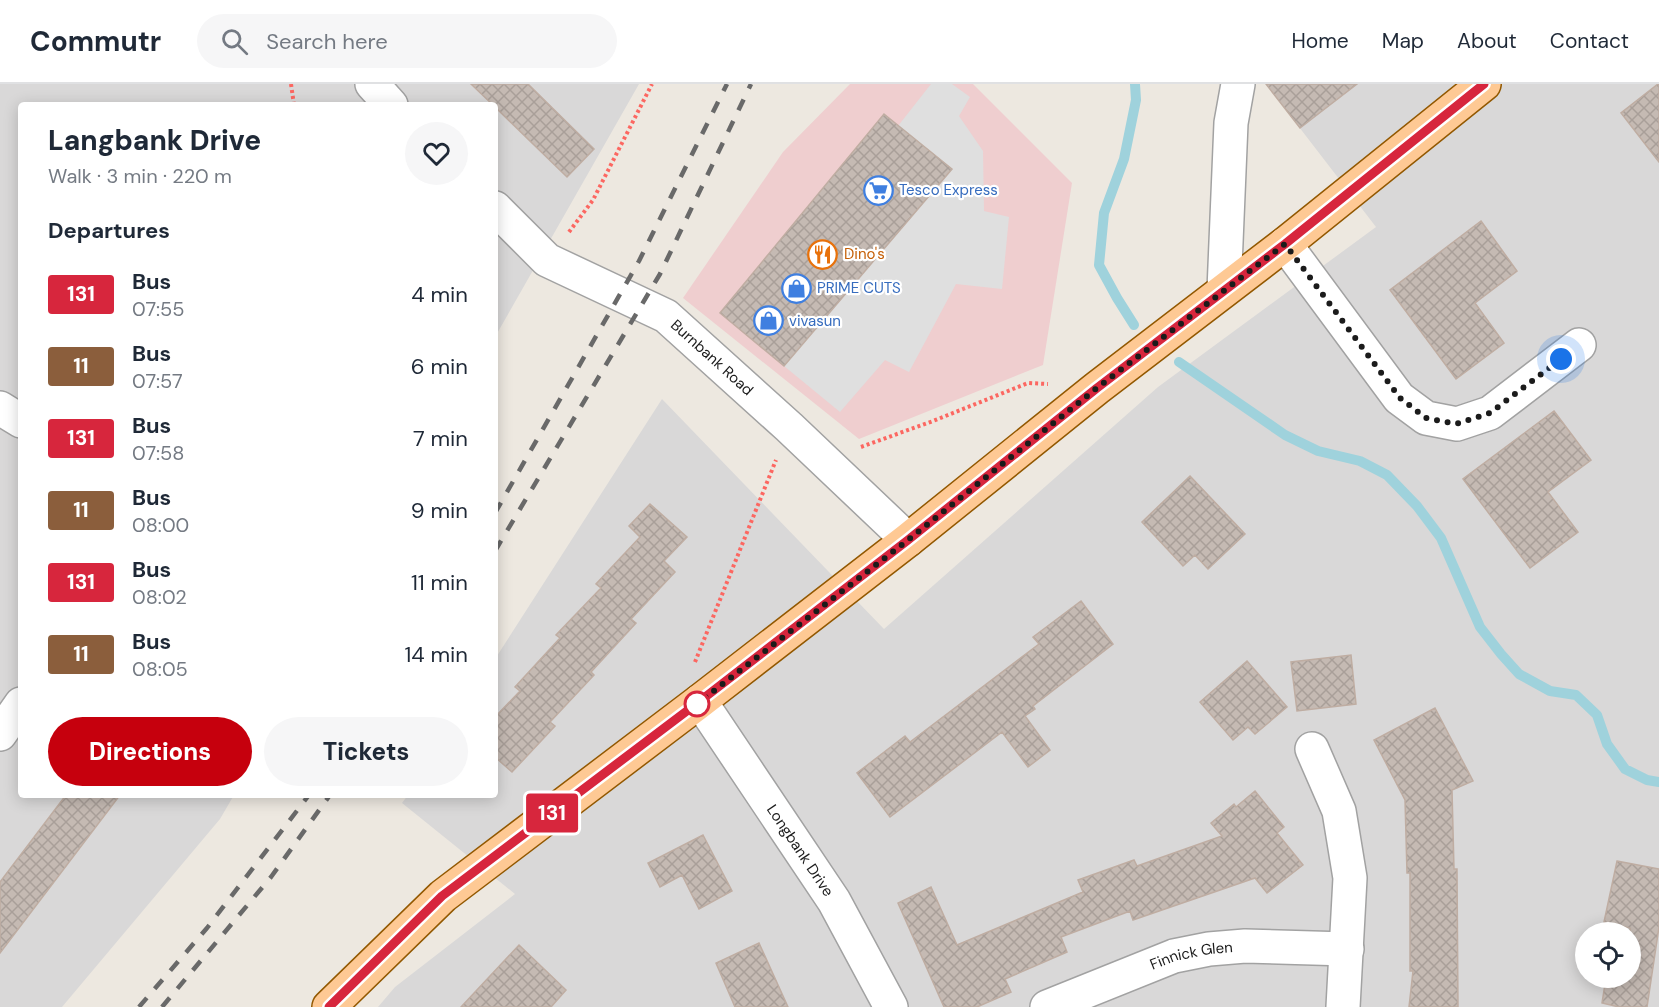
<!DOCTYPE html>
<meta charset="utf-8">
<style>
body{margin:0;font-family:"DM Sans",sans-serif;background:#f6f6f7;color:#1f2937;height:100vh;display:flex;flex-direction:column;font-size:22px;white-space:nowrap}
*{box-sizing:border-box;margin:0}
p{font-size:20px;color:#747a83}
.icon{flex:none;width:33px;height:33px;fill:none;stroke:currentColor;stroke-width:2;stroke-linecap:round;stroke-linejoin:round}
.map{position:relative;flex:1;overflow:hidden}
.details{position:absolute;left:18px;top:18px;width:480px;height:696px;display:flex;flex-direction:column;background:#fff;border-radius:6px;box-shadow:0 3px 15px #0003}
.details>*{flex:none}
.badge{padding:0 12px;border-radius:4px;font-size:21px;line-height:39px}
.buttons{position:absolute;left:1575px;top:838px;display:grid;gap:12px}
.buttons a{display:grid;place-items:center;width:66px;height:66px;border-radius:50%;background:#fff;box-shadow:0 3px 15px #0003;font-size:30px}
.you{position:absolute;width:30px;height:30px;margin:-15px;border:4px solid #fff;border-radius:50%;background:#1a73e8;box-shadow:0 0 0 9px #1a73e833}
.map>.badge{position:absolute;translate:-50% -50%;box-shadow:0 0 0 3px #fff}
h2{padding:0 30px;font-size:22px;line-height:54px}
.round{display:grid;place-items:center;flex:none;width:63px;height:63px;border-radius:32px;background:#f6f6f7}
.head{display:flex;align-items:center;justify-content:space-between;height:102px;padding:0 30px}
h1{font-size:28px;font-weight:800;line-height:45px}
.cta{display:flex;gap:12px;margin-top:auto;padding:12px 30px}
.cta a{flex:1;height:69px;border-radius:36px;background:#c6000d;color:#fff;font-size:24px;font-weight:800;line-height:69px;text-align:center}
.cta a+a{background:#f6f6f7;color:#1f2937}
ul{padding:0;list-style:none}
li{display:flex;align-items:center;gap:18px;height:72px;padding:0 30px}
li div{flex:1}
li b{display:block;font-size:22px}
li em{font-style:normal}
li .badge{min-width:66px;font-weight:700;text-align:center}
header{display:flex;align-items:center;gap:36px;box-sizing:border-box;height:84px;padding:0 30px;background:#fff;border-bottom:2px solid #e0e1e3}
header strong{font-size:28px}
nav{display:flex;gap:33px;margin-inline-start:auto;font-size:21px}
.search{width:420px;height:54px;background:#f6f6f7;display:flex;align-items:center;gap:15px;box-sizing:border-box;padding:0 21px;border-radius:33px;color:#747a83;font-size:22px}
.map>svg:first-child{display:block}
</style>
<header>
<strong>Commutr</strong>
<div class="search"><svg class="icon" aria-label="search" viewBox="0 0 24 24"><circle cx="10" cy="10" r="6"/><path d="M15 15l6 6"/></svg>Search here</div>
<nav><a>Home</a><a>Map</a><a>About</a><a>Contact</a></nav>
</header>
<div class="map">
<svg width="1659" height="923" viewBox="0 0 1659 923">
<defs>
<pattern id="building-cross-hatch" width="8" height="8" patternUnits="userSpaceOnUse" patternTransform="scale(1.5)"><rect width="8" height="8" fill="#c5bab3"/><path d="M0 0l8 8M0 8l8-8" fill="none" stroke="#a99f99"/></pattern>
</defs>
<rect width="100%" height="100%" fill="#ede8e0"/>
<path fill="#d9d8d8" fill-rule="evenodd" d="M0,0H639L495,253V21H21V711H234L220,735L62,923H0Z
M1266,0H1659V923H378L395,903L515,810L402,719L408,711H495V575L662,315L884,545L1158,303L1376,143ZM1586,849H1630V894H1586Z"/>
<path fill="#efcecf" d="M850,0H973L1072,99L1043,281L859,355L683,214L783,68Z"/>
<path fill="#dfdfdf" d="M931,0H952L970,13L959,32L983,67L984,127L1009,133L1002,205L956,200L909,288L885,276L840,328L784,282L951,85L898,42Z"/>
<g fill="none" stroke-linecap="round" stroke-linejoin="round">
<path stroke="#9fd2dc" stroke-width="10" d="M1134,241L1117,214L1099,181L1104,129L1124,75L1136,16L1135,0
M1179,278L1285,351L1318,367L1360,377L1387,391L1417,422L1441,454L1480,543L1501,570L1519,590L1550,607L1576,611L1597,631L1607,660L1625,685L1647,696L1659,698"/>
</g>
<path fill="url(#building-cross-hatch)" stroke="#bfada2" stroke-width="1.5" d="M471,0H528L594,65L567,93L495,23V21H493Z
M1266,0H1357L1300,44Z
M1658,0H1659V78L1621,29Z
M884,30L952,85L784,282L720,229Z
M1481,137L1517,187L1475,219L1504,259L1456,295L1390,206Z
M1554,327L1591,376L1548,408L1578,448L1530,484L1463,395Z
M1190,392L1245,450L1208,485L1195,471L1183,482L1142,438Z
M650,420L687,453L664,477L675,488L631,535L636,539L591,588L594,591L550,638L555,642L512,688L495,673V633L520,607L515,603L560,554L556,551L601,504L596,500L640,453L629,442Z
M1081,517L1113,560L1033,622L1035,625L1025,632L1050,666L1028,683L1002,648L890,733L857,689L905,652L910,658L1039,560L1033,553Z
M1351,571L1356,620L1297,627L1291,578Z
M1247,577L1287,623L1255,650L1248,643L1233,656L1200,618Z
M1435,624L1473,697L1452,706L1454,785H1457L1458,923H1409L1413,887H1410V789H1407L1405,716L1374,656Z
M1255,707L1284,743L1277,749L1303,781L1267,809L1255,794L1133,836L1130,827L1061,853L1067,868L1005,895L1011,908L977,923H944L898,819L931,803L957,861L1083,808L1078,796L1134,776L1137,782L1222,752L1211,739L1234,720L1236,723Z
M66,711H120L0,869V798Z
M703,751L732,807L699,825L682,791L660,803L648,779Z
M1617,777L1659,785V843L1647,923H1619L1602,919L1606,894H1630V844L1604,838Z
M759,859L788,923H735L716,879Z
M519,861L566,906L551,923H461Z"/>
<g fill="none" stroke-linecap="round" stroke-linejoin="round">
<defs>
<g id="minor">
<path d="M372,0L391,21"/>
<path id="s1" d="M495,124L547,176L666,232L789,343L908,456"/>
<path d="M1285,160L1399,314L1426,334L1457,340L1490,329L1579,261"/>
<path d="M1224,206L1231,39L1238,0"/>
<path d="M0,324L21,337"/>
<path id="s2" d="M700,617L834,817L891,923"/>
<path d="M0,650L21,620"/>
<path d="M1312,665L1339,727L1350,794L1343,923"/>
<path id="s3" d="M1047,923L1174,872L1209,865L1245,862L1347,865"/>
</g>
<path id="major" d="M329,923L443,812L700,617L908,456L1097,304L1285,160L1484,0"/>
</defs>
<use href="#minor" stroke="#a2a2a2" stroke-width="36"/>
<use href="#major" stroke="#925800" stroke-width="36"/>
<path stroke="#fc6761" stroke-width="4" stroke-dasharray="3 3" stroke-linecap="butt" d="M291,0L294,21
M569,148L593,116L652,0
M861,363L933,337L1028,299L1048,300
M695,578L776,376"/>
<use href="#minor" stroke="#fff" stroke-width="33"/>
<use href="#major" stroke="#fec994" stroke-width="33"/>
<path stroke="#696969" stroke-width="4.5" stroke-dasharray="12 12" stroke-linecap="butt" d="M495,429L639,177L727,0
M495,467L660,190L751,0
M139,923L207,844L309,711
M162,923L271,793L330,711"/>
</g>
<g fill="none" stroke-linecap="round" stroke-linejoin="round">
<defs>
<path id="line" d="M329,923L442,812L700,617L908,456L1097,304L1285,160L1484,0"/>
</defs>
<use href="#line" stroke="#fff" stroke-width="14"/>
<use href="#line" stroke="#d7263d" stroke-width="9"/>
<path stroke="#1b1b1b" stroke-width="6" stroke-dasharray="0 10.8" d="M697,620L908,456L1097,304L1285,160L1400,314L1426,334L1456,340L1490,329L1561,275"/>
</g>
<defs>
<symbol id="supermarket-ring" viewBox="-11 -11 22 22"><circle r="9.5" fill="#fff" stroke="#3f7fe0" stroke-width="1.5"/><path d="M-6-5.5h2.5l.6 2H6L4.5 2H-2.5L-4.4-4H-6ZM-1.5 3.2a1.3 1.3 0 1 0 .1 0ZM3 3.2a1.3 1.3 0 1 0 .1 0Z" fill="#3f7fe0"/></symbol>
<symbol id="restaurant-ring" viewBox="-11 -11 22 22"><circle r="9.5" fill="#fff" stroke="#e8710a" stroke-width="1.5"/><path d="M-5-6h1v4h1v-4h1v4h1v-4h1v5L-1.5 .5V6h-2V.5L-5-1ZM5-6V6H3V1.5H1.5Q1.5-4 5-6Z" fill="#e8710a"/></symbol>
<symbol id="shop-ring" viewBox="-11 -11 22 22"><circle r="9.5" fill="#fff" stroke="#3f7fe0" stroke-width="1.5"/><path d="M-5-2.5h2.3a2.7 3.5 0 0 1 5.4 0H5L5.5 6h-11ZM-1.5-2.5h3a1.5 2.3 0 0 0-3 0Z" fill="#3f7fe0"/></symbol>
</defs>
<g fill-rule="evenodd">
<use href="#supermarket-ring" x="862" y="90" width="33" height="33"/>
<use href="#restaurant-ring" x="806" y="154" width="33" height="33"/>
<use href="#shop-ring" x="780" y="188" width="33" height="33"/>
<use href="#shop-ring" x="752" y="220" width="33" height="33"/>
</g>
<circle fill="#fff" stroke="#d7263d" stroke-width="3" cx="697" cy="620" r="12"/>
<g text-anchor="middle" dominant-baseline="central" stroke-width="4.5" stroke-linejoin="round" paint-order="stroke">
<g font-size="15" fill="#366cbe" stroke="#fff" text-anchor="start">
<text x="899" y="106">Tesco Express</text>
<text x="817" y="204">PRIME CUTS</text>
<text x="789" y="237">vivasun</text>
</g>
<g font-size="15" fill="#c56008" stroke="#fff" text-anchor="start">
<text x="844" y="170">Dino's</text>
</g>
<g font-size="15" fill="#1b1b1b" stroke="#fff">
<text stroke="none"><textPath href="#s1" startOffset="267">Burnbank Road</textPath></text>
<text stroke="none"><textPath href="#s2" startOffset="180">Longbank Drive</textPath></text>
<text stroke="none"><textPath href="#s3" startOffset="154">Finnick Glen</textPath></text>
</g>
</g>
</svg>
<div class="buttons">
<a><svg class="icon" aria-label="locate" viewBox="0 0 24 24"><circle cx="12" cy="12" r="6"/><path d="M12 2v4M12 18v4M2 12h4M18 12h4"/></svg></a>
</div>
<div class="you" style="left:1561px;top:275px"></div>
<b class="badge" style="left:552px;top:729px;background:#d7263d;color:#fff">131</b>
<section class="details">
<div class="head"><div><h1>Langbank Drive</h1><p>Walk · 3 min · 220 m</p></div><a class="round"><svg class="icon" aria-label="heart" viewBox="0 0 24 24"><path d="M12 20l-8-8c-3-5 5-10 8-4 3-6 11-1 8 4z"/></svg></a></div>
<h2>Departures</h2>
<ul>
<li><span class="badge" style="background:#d7263d;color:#fff">131</span><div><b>Bus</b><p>07:55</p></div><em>4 min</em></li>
<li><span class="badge" style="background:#8b5e3c;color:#fff">11</span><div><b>Bus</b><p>07:57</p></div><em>6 min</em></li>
<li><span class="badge" style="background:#d7263d;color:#fff">131</span><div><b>Bus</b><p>07:58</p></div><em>7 min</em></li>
<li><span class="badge" style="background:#8b5e3c;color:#fff">11</span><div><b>Bus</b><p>08:00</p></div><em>9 min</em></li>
<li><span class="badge" style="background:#d7263d;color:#fff">131</span><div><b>Bus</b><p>08:02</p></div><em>11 min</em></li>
<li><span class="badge" style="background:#8b5e3c;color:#fff">11</span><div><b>Bus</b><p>08:05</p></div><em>14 min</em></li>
</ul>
<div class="cta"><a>Directions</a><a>Tickets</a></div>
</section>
</div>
